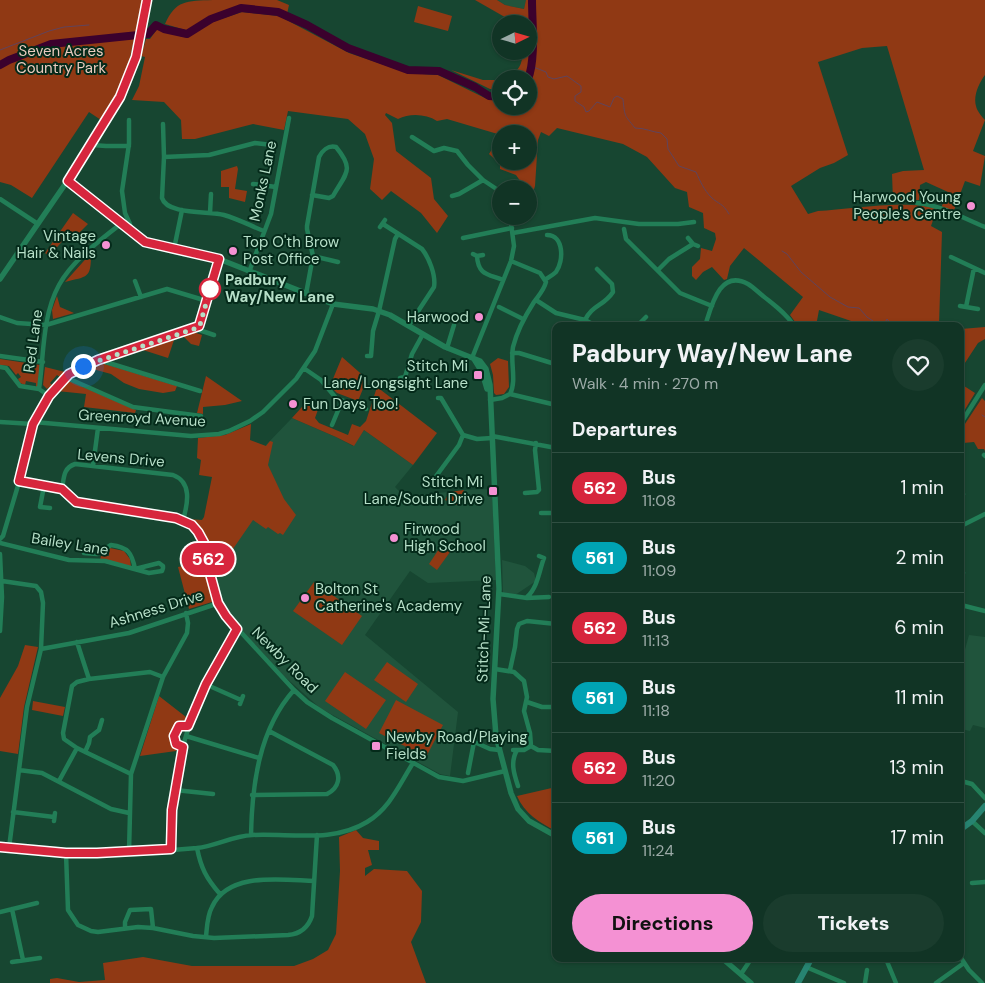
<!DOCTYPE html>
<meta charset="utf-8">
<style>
body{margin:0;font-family:"DM Sans",sans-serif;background:#1a3c2d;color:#f1f3f6;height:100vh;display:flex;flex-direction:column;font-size:19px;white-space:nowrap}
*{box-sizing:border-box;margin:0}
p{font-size:16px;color:#9caaa7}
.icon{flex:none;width:28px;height:28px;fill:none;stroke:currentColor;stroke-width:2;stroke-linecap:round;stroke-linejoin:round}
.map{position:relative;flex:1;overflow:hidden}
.drawer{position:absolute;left:552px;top:322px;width:412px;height:640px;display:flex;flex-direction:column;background:#113425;border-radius:10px;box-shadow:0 1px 4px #0004,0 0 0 1px #304f42}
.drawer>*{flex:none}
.badge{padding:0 10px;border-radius:16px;font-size:18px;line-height:32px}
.needle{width:32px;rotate:85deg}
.buttons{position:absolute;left:492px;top:15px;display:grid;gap:10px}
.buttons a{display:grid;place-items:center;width:45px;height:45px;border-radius:50%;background:#113425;box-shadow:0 1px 4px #0004,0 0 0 1px #304f42;font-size:25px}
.you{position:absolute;width:25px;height:25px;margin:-12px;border:4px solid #fff;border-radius:50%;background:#1a73e8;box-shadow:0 0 0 8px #1a73e833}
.map>.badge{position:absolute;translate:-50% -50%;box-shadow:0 0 0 2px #fff}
h2{padding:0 20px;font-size:19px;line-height:45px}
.round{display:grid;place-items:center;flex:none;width:52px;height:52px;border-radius:26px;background:#1a3c2d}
.headline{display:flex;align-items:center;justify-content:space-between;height:85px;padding:0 20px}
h1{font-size:24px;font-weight:800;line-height:38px}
.action{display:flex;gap:10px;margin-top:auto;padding:10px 20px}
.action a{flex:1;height:58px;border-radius:30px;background:#f491d3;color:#111;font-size:20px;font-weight:800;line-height:58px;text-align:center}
.action a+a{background:#1a3c2d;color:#f1f3f6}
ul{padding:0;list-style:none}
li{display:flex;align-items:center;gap:15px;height:70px;padding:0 20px;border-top:1px solid #304f42}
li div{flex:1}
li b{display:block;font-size:19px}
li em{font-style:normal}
li .badge{min-width:55px;font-weight:700;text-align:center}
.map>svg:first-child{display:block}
</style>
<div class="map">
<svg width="985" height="983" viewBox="0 0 985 983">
<rect width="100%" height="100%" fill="#174631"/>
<path fill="#20543c" d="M497,0H526V1L524,9L505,5Z
M292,418L336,437L353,446L364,430L413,465L395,487L404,496L449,492L445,500L457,505L464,490L492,489L496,580L428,583L410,571L365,635L458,712L450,776L440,774L320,708L284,676L245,634L224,608L218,596L212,572L209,543L216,541L266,445Z
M502,560L525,566L534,573L536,581L515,595L503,593Z
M969,635L985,637V728L973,725L970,731L961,729V664Z"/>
<path fill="#903914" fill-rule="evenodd" d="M0,0H142L138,23L125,79L115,100L101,120L89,112L32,198L11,185L0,182Z
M213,0H277L289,5L287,14C277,10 250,5 240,6C223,9 202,21 189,31L165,24C176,0 186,1 213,0Z
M475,0H497L505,5L524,9L526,0H985V75C979,83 973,96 976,106C977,111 982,117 985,120L973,151L985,156L980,186L965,181L953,213L941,208L948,192L926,182L920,185L919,200L893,201L892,174L903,171L924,170L887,46L862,48L818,62L848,155L834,163L820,168L791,186L808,214L818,211C850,209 908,199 937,209L931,226L942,232L939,325L944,326H857L854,322L819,310L816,326H798L790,315L803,297L744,248L730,266L727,279L724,280L712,267L703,272L696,280L692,276V267L700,259L701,248L712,251L716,239L715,233L704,228L703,213L689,207L687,192L675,188L647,157L623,144L557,128L549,136L541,132L538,140L535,186L529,205V189H522L523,185L516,175L500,169V164L489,154L501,135L447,119L437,121C426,114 410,113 398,119L386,113L385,115L392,123L396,151L431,178L434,199L448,216L437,233L421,213L391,191L382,200L370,189L374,159L365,134L348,119L288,111L284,130L253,124L195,139H182L181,120L164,102L132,100L139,86L145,57L141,56L146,39H150L157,29L183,37L193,34L212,22L242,12L279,16L349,53L408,73L438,75L487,99L501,100V106H529V79H504C518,72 522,67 523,51H529V24H517ZM501,134H529V161H501Z
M418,6L452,16L448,31L414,22Z
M451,70L483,80H501V89H490Z
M237,166L238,169L235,189L247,191L245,202L229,198V187H221V171Z
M73,213L88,224L76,236L75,235L71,238L68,235L49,256L45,253Z
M91,253C91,279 88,276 65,282Z
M57,296L60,307L74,313L53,319L52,310Z
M985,327V339L978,343L961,369V329Z
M193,332L202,335L199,346L191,344L183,336Z
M174,340L168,358L143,350Z
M342,357L367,379L358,401L337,393L330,386Z
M498,358L508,361L509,387L504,394L496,395L494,393L493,375L490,364Z
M0,359L40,365L38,387H36V383L26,381L25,385L20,383L18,379L21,377L18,373L16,375L9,366L0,365Z
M102,363L177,386L175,391L163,393L139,389L124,383L111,374L89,368Z
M45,367L65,372L60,377L57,375L50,383L52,385L47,389L43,385Z
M206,376L242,401L225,405L203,407V414L197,413Z
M67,380L136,410L135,413L84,407L86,394L57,391Z
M961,384L975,393L961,416Z
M377,387L437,433L413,465L364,430L354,446L336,437L292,418L311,397L309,402L319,407L315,418L319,423L348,435L352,424L360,427L366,421Z
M982,398L985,401V451L984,449H978L974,442L963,443L961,440V430Z
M251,424L250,440L266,446L270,441L273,442L268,465L284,499L296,515L283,535L280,533L278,534L268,527L266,529L253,520L226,559L209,545L204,533L196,524L188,519L202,520L204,517L212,477L199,475L201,460L197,458L198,438L225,435Z
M464,490L457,505L445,500L449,492Z
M441,546L450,552L437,570L429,564Z
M110,548L124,551L130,559L131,567L100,560L101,556L103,555L109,556L108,551Z
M205,561L214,596L212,602L189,609L178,567Z
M314,582L362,616L342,645L293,611Z
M25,645L38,647L24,707L18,754L0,751V698L18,666Z
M387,662L418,684L406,702L374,680Z
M345,672L386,700L366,729L325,701Z
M159,696L186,717L184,722C170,723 166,738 177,747L176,751L140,756Z
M396,700L443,725L426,757L379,733Z
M33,701L65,707L63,716L32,710Z
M556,787V831C540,823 524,813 517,796Z
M356,830L363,838L379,841V850H368L372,865L365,868V876L374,869L407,871L422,891L421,922L411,942L426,983H50V979L57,978L79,982L105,980L103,963L143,957L192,966H294L313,959L328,950L336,934L340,871L339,837Z"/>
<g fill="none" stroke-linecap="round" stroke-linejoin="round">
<path stroke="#60445c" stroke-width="1" d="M0,50L49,31L64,27L89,25
M531,66L546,72L548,77L554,79L567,76L581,86V92L575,96V101L584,107L586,112L589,111L597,102L610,107L614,98L617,96L623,99C625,118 624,114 635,128C645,128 652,132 661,133L667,139L668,149L679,166L696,172C700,181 704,190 711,197C719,205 722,202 729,214
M782,251L787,254L801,272L830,297L848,307L859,308L867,317L873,321L874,326
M883,326L887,319L893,326
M961,397L962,398
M982,415L985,417"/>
<path stroke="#3b012d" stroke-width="8" d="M0,65L9,60L51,44L148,34L156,25L164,29L187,34L211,19L241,8L278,12L307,25L348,48L408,70L439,71L475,87L489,96L501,97
M528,79C536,59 532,22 532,0"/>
<path stroke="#227e57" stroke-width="4.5" d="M129,120V144L122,191L125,213L130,224V230
M163,124L164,157L162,198C167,215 209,211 224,215C238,219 251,226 264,231
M412,137L434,151L444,148L457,151L468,165L483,180L501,192
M92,145L106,146H129
M164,157L209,155L255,143L272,145
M253,184L276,187
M452,196L459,194L483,180
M0,199L38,224
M917,203C941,205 963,218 985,227
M210,213L211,194
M383,224L422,249C429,258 436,275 434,287L409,325
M380,227L385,220
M624,229L626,239L680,293L712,306
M513,233L595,218L639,224H678L694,222
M463,238L512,228
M688,238L693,244L698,246
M174,249L182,210
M473,254L477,256L483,255
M313,256L338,262
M477,256C478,275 488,274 503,280
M951,257L985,273
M658,270L669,259L693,244
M249,272L271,214L289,118
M546,279C549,277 553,275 556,272C564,261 564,235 547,235
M135,281L141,297
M306,294L313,256L307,229V226L319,157C322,151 328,145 336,147C355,170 346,173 333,196L329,198L312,195
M536,300L556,313L585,320L596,326
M960,306L978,309
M499,307L523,319
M966,307L974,268
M0,317L17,323L46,325L167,289L207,301
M585,320C592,305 604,306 613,292L612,284L597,269
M637,326L646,317
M705,326C711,308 719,268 748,284C753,287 758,292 763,296C774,305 787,314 794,326
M197,328L199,330L214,335
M447,348L454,325
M512,353H519L555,364
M0,356L43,362
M367,356H371L373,331L379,311L395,239L398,234
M472,358L511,261L514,246L510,216
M99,360L200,391
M0,367L6,368L20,386L39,389
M554,368L555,360
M305,369L321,380L336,398L366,409
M65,377L133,407L201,416
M400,378L405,377L412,354L423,334
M510,394C517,381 510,362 513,347C517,331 525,316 534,302C539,295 544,290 546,282L540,273L511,261
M49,396L39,389C44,355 42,316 59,285C72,261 100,240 122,223
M490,400L502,398L510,394L556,405
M0,422L33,424
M34,422L191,436L219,434L229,431L250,421L263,412L296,379L315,351L333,304
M961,423L985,385
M332,425L342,401
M463,435L477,439L492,438
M492,436L556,448
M984,455L985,456
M93,466L98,428
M434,479L459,445L463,435L441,398H438
M19,481L62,489L76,502L183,520C207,534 204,549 210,573C214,588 218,602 226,616L294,690L307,702L332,718L439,777L463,781L505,771
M44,486L40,507L50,508
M62,489C64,478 63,468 75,464L173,475C192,482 188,503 183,520
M525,493L537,492L539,490L535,450L536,443
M961,495L963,494
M541,513H556
M961,526L985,514
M0,539L3,536L28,452L33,424L49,396L65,377L83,366L99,360L199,327L219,259
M0,543L69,560L105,561L149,573L162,571L163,568V566L159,563L135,569
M84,553L97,554L111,545C128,547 132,553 135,569
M0,554L2,597L0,631
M961,572L963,573
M2,581L36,586L41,592L43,603L41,649L27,707L9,848
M499,594L527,598L549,597
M527,597C538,587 539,571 544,558L539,556
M961,605L985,611
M77,642L89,679
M41,649L129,633L219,603
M554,661L556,655
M495,669L514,672L524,681L527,697L524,711L530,733L531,746L538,750L556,751
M510,670L515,647L517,629L519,624L527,621L556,624
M205,684L241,700
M527,702L542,707H556
M240,704L243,696
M186,736L259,758
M470,740L490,749L499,750
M513,750H524L531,746
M517,750C510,762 514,774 518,786
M555,751L556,780
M85,752L89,743L90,737L99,730L102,720
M19,770L42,773L111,809L129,813
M468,773L474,742
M131,774L77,748L64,739L63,733L72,686L77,682L89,679L150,672L163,677
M59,781L77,748
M961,781L972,784L985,798
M175,790L213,794
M252,795L327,794C339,788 342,776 333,765L269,731
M13,812L54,817
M54,821L55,813
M972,821L985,833
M251,835C252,785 259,729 294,690
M0,847C23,849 45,852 68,853C110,854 154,852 197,848C215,846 233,836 252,835C290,833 333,843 367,822C390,808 399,785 413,763
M197,848C201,868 206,878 220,894
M171,849C171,793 180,737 205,686C214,666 226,648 237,629
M129,852L131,774L163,677L187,633L188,623L186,613
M66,853L68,910L78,925L91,931L98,932L138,927L153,928L193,936L214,938L288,935C300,934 308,928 312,916L317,835
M972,883L985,882
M12,909L23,960
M0,912L37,903
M125,928V922L130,910L151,909L153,928
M206,937C207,927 207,916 212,907C228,871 283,880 314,881
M961,958L969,970L982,983
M886,959L896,983
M12,962L40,958
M806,967L844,983
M741,974L751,959
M865,983L867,970
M936,983L964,963"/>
<path stroke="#227e57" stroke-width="5.5" d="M68,181L145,242L219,259L333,304L373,309L390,315L445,347L480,361L486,369L490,385L499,589L493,699L496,736L511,793L518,809L529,821L556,836
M0,279L92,145L120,97L136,57L147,0
M474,359L482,372L487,389
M723,959L751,983"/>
<path stroke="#278471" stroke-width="6" d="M961,829L972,821L985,806
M798,983L811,959"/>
</g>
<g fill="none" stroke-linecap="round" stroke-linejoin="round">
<defs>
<path id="line" d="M0,847L66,853H97L171,849L172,810L183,747L176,744L174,736L179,726H188L206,684L237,629L226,616L218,603L209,570L204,543L198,532L192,525L176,518L76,502L62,489L19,481L33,424L49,396L69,374L98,360L199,326L219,259L145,242L68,181L120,97L136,57L147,0"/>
</defs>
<use href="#line" stroke="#fff" stroke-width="11"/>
<use href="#line" stroke="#d7263d" stroke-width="8"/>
<path stroke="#b6dfc8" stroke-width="5" stroke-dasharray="0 9" d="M83,366L197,328L200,325L212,282L210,289"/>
</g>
<g fill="#f491d3" stroke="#042a1a" stroke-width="2">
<circle cx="971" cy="206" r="5"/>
<circle cx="106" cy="245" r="5"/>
<circle cx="233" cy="251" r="5"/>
<circle cx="479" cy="317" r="5"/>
<rect x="473" y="370" width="10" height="10" rx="2.5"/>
<circle cx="293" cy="404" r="5"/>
<rect x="488" y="486" width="10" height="10" rx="2.5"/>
<circle cx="394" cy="538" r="5"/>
<circle cx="305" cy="598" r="5"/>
<rect x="371" y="741" width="10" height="10" rx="2.5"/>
</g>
<circle fill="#fff" stroke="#d7263d" stroke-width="2.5" cx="210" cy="289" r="10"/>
<g text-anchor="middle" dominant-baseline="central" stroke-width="4" stroke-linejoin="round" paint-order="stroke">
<g font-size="15" fill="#ebcbbf" stroke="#042a1a">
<text x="61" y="51">Seven Acres<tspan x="61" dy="17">Country Park</tspan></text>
</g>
<g font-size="15" fill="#b6dfc8" stroke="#042a1a">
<text transform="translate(263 181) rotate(-78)">Monks Lane</text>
<text transform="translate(33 341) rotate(-82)">Red Lane</text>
<text transform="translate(142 418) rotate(3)">Greenroyd Avenue</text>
<text transform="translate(121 458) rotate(5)">Levens Drive</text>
<text transform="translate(70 544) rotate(9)">Bailey Lane</text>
<text transform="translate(156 609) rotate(-17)">Ashness Drive</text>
<text transform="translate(484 629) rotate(-88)">Stitch-Mi-Lane</text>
<text transform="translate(285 660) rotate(45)">Newby Road</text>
</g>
<g font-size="15" fill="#b6dfc8" stroke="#042a1a" text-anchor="end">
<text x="961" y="197">Harwood Young<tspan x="961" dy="17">People's Centre</tspan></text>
<text x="96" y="236">Vintage<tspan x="96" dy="17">Hair &amp; Nails</tspan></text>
<text x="243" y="242" text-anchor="start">Top O'th Brow<tspan x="243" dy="17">Post Office</tspan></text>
<text x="469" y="317">Harwood</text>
<text x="468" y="366">Stitch Mi<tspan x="468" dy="17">Lane/Longsight Lane</tspan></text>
<text x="303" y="404" text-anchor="start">Fun Days Too!</text>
<text x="483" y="482">Stitch Mi<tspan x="483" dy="17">Lane/South Drive</tspan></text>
<text x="404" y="529" text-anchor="start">Firwood<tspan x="404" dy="17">High School</tspan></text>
<text x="315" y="589" text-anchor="start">Bolton St<tspan x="315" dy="17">Catherine's Academy</tspan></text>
<text x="386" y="737" text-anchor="start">Newby Road/Playing<tspan x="386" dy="17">Fields</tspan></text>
</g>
<g font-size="15" font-weight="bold" fill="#b6dfc8" stroke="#042a1a" text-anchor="start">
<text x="225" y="280">Padbury<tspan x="225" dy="17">Way/New Lane</tspan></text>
</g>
</g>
</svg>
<div class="buttons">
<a><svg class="needle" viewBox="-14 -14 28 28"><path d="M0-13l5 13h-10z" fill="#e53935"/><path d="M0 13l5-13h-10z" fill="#9caaa7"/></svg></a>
<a><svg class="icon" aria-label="locate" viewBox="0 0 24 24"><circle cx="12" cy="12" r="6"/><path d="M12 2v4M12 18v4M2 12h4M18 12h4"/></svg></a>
<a>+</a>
<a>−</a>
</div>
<div class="you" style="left:83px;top:366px"></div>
<b class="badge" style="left:208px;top:559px;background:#d7263d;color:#fff">562</b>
<section class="drawer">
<div class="headline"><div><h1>Padbury Way/New Lane</h1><p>Walk · 4 min · 270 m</p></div><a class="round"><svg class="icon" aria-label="heart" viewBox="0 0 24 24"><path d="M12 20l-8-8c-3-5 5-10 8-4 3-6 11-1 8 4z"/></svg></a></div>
<h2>Departures</h2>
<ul>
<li><span class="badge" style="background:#d7263d;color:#fff">562</span><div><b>Bus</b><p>11:08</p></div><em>1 min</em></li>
<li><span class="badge" style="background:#00a3b4;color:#fff">561</span><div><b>Bus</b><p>11:09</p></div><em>2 min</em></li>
<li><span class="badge" style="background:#d7263d;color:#fff">562</span><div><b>Bus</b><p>11:13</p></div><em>6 min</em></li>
<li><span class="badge" style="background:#00a3b4;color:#fff">561</span><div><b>Bus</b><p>11:18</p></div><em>11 min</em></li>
<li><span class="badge" style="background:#d7263d;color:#fff">562</span><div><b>Bus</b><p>11:20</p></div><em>13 min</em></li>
<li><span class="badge" style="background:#00a3b4;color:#fff">561</span><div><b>Bus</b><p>11:24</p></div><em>17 min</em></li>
</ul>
<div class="action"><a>Directions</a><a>Tickets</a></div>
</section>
</div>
